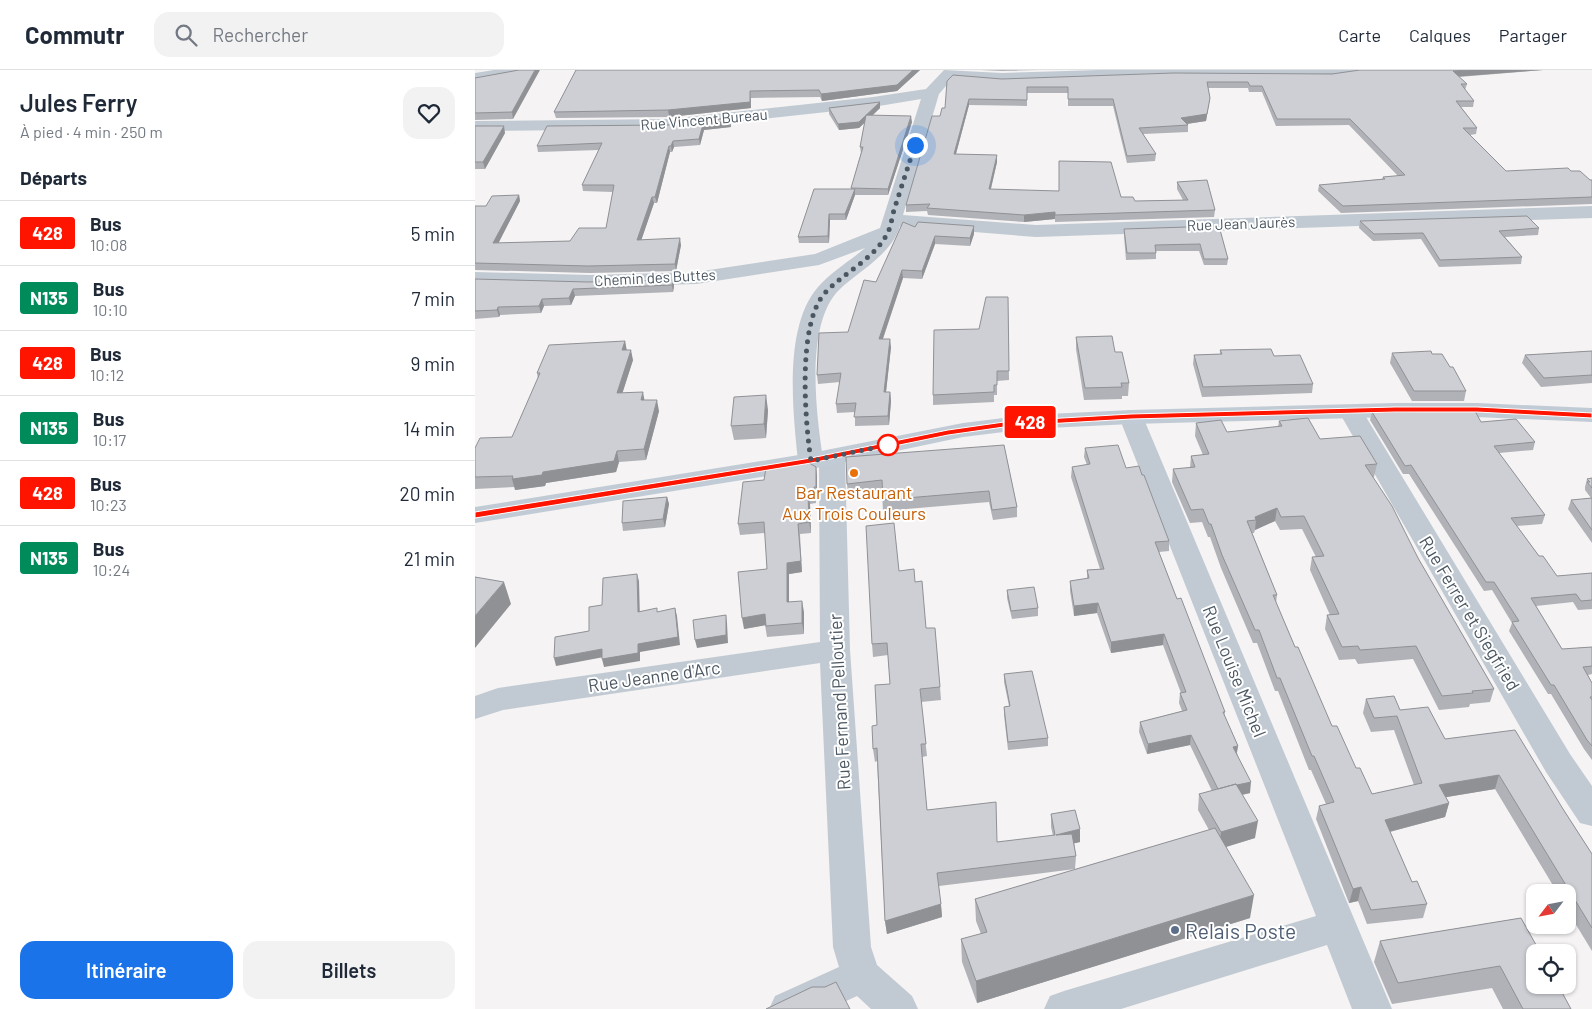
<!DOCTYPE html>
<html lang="fr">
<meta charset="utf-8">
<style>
body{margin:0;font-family:Barlow,sans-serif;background:#f2f2f3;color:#1f2937;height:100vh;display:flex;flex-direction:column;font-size:19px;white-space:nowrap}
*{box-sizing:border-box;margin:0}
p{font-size:16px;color:#747a83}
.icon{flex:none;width:28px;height:28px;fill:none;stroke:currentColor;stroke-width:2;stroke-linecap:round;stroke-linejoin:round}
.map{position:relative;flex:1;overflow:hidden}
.side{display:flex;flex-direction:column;background:#fff;width:475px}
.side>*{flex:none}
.badge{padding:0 10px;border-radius:4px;font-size:18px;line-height:32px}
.needle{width:32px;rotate:238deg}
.controls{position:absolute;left:1051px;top:814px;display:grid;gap:10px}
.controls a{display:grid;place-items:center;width:50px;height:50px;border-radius:10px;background:#fff;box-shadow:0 1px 4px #0004;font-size:25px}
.you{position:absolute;width:25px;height:25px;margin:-12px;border:4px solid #fff;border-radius:50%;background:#1a73e8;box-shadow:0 0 0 8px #1a73e833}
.map>.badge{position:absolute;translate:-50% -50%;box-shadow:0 0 0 2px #fff}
h2{padding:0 20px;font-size:19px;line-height:45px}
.round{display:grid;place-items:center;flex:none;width:52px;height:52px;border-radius:15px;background:#f2f2f3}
.overview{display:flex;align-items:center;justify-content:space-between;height:85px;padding:0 20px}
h1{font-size:24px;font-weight:600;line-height:38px}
.action{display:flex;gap:10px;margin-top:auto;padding:10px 20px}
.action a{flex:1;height:58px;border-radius:15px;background:#1a73e8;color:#fff;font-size:20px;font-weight:600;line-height:58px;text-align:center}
.action a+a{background:#f2f2f3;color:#1f2937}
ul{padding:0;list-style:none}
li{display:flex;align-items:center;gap:15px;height:65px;padding:0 20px;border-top:1px solid #e0e1e3}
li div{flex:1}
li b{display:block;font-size:19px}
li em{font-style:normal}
li .badge{min-width:55px;font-weight:700;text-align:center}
header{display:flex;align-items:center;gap:30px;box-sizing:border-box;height:70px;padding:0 25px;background:#fff;border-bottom:1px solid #e0e1e3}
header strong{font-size:24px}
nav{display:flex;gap:28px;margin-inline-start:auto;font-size:18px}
.search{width:350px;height:45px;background:#f2f2f3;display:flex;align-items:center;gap:12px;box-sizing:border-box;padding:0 18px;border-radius:15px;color:#747a83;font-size:19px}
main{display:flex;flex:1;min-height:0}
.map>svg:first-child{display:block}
</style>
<header>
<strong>Commutr</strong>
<div class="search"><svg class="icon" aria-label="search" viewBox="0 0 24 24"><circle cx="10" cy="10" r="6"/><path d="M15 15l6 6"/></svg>Rechercher</div>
<nav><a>Carte</a><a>Calques</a><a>Partager</a></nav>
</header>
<main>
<section class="side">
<div class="overview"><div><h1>Jules Ferry</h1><p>À pied · 4 min · 250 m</p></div><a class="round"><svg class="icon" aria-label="heart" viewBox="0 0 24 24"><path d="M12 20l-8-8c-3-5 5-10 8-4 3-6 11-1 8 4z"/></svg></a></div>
<h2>Départs</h2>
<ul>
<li><span class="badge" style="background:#ff1400;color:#fff">428</span><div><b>Bus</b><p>10:08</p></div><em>5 min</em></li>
<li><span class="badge" style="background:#008b5a;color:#fff">N135</span><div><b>Bus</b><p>10:10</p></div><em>7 min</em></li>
<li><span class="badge" style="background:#ff1400;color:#fff">428</span><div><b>Bus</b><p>10:12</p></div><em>9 min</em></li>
<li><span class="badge" style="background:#008b5a;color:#fff">N135</span><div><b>Bus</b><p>10:17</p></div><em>14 min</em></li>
<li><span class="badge" style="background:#ff1400;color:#fff">428</span><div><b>Bus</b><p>10:23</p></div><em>20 min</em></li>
<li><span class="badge" style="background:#008b5a;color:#fff">N135</span><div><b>Bus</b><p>10:24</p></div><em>21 min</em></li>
</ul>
<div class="action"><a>Itinéraire</a><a>Billets</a></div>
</section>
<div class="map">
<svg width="1117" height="939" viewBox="0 0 1117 939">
<rect width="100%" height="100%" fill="#f5f3f3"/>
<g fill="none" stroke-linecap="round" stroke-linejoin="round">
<path fill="#c1cad2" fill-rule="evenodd" d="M19,0H53L50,3L45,5L0,13V3Z
M469,0L527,3L625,0H895L892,3L856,8L698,7L527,13L477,9L464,24L428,145L561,155L1117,136V148L561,167L425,156C417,184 384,201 365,219C330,252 341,340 347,382L357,379L366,382L370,387L375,580L396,877L402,895L437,926L443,939H396L382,926L354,939H294L300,926L364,897L358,877L345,593L28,640L0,649V626L23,618L345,572L344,397L336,399L327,396L323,391C318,342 308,257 343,217C356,202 375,191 390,178L344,195L221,214L115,217L0,214V202L115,205L221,202L340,184L405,158L446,29L398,37L194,59L0,61V51L194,49L398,27L451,19Z
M876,335L885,337L888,342L1095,684L1117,716V756L1105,753L1071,702L864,342L867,337Z
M656,340L665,342L668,347L917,939H877L852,875L646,939H569L575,926L589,921L841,846L644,347L647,342Z"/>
<path fill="#c1cbd6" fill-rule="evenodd" d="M920,333H1002L1117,338V352L1002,347H920L656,354L552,359L488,367L336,399L0,453V437L336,383L488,353L552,345L656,340Z"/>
</g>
<path fill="#b0b2b7" d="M44,0L38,49L0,50V8Z
M101,0H445L422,21L347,31L345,27L276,28V38L194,47L81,48L79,42Z
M505,0H564L527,1Z
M1068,0L984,7L992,14L990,20L999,31L998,37H986L1002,58L1001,64L995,65L1031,101H1096L1115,110H1117V134L866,143L843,121L844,115L907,109L908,107L923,106L874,55L801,56L787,22H774L773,18H733L735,28L731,51L711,54L713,55V62L668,64L681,84L680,91L652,93L638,36H593V23H552V36L494,35L481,84L522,92L516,119L646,127L660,131L708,130L702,119V112L740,140L739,147L580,152V149L549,152L453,145L452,141L431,142V135L465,46L470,38L527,9Z
M405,32V38L397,46L437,52L413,125H380L371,150H355L354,173H324L323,167L376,119L386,83L385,77L390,52L384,58L364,60L354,44V38Z
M255,51L256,57L229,60L225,75L199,77L197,82H195L182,133H179L166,170L206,175L201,201L115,203L0,200V136H11L44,125L45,131L23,173L95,171L131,158L138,122L108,121L107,115L124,80L63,82L62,76L193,55Z
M0,56L30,63L10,99H0Z
M885,151L1064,158L1063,165L1030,167L1047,187L1046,194L964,197L946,169L898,171L884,158Z
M744,156L753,189L752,195H729L724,181H681V189L651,190L649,166V159Z
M440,157L499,164L495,176L460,174L447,209L428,208L408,269L416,277L411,322H415L416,331L414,355L380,356V342L362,343L361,334L365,312L343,314L342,305L373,262L401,212Z
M0,209L113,212L198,210L199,216L198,222L100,226L96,235L69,236L66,243L25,245L24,247L0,249Z
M533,227L534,310L522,311V325H519V332L458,335V325L504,259Z
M601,267L640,282L654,313L653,326H647V329L609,330L601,279Z
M150,271L151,280L158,290L147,323L169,330L184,341L171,390L144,392L141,402L71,413L70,416L40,420V417L0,419V378L37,367L63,309L62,303Z
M745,280L799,286L838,314L837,323L727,327L718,294L719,285L745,284Z
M1117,281V313L1066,317L1047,293L1050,285Z
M917,283L957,284L975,297L991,321L989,331H937L915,293Z
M293,340L291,368L259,370L256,356Z
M897,342L1006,352L1060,372L1058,380L1024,383L1070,445L1067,454L1042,456L1064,486L1082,506L1117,503V539L1103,540L1098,532L1061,536L1087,579L1117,577V604L1113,605L1117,613V690L1109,679L1076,624H1073L1034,561L1037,553L1017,520L1009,521L934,404H928L895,350Z
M804,351L902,394L899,407H898L943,488L1019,619L1015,632L995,634L994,637L964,640L938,589L883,594L880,589L864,590L850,559L852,545H855L835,500L837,487H841L827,459L805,460L800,451L780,460L779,463H777L802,525L801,533L820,577L857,656L881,698L897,724L939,715L919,660L896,662L888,643L891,629L925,640L970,669L1088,739L1117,784V881L1092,840V822H1082L1020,719L971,727L974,733L970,747L915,762L937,812L952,834L948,848L892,854L883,831L874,833L841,749L844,736L851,734L836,700H834L803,621H800L782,573H778L746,498L735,467H733L727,452L715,453L697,412L698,399L715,398L716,386L728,385L720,366L721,353L752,362L803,357Z
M529,375L542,437V447L518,450L514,432L408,441L407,420L373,424L372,414Z
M610,378L651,398L694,471V481L684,482L702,529L750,642L749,646L763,676L762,683L775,723L767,725L780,768L751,777L775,848L502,933L487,892L486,869L506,864L501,851L500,829L734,760L723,740L724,724L737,721L715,675L672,684L664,662L665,652L707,641L704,633L705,623H706L688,575L636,583L622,543L599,546L595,521V511L612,509V500L625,499L596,407L597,397L612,395L609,387Z
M341,397L342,407V427H341V433L335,434L336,463L325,464L327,502L314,504V532L329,542V564L292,567L290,555L269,559L292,499L290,463L265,465L263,454L289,410Z
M1117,408V473L1093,439L1096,430L1116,428L1110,420V417L1112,409Z
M192,427L194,434L190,457L148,461L147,453Z
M424,501L440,512L465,617L466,630L446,632L452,686L447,687L452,740L522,772L578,766L576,757V744L605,772L599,773L601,786L600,799L464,816L467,847L412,864L410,851L402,691L400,692L398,679L402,655L415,614L413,585L398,587L397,574Z
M532,520L563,538V546L537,549L532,528Z
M529,604L573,668V676L533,680L529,645V637L534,636L529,612Z
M1046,848L1096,939H1028L1017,918L917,934L899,892L905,871Z"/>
<path fill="#909195" d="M60,0H65L38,49L37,42Z
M438,0H445L422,21L347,31L346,24Z
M994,0H1068L977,7L978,1Z
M275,21L276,38L194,47L193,40Z
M735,28L731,51L705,55L706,48Z
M494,29V35L479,91V84Z
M405,32V38L384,58L364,60L363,54Z
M436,46L437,52L413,125V119Z
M255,51L256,57L229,60L225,75L224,69L228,54Z
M29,56L30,63L10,99L8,92Z
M198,71L199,77L197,82L196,76Z
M194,76L195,82L182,133L180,127Z
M522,85V92L514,126V119Z
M380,119V125L371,150L370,144Z
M44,125L45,131L20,180L18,173Z
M177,127L179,133L164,177L162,170Z
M580,142V149L549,152V145Z
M354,144L355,150L354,173L353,166Z
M499,156V164L495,176V168Z
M460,166V174L447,209V201Z
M205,168L206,175L201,201L200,194Z
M427,200L428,208L405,277L404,269Z
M198,210L199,216L198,222L197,215Z
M98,219L100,226L96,235L94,228Z
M67,229L69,236L66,243L64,236Z
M23,237L25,245L24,247L22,240Z
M415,269L416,277L410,331L409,322Z
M150,271L152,281L147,280Z
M156,280L158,290L144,334L142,323Z
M168,322L170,333L166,330Z
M415,322L416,331L414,355L413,346Z
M291,325L293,340L291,368L289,354Z
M182,330L184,341L171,390L169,379Z
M142,381L144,392L141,402L71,413L70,416L40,420L37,409L68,402Z
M341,397L342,407V427L341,417Z
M333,424L335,434L336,463L334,452Z
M192,427L194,434L190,457L188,449Z
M802,438L800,451L780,460L781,450L780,447Z
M323,454L327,502L314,504V543L312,532V493Z
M162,504L164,511L165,550L163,542Z
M29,512L36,534L0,578V546Z
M327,531L329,542V564L327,553Z
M623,533L622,543L599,546V536Z
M200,538L202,546L205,575L165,582V591L129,597L127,589L163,574Z
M290,544L292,555L269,559L267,548Z
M251,545L252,553L253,573L222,578L220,570Z
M689,564L688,575L636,583V572Z
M127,579L129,587L81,596L79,588Z
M716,665L715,675L672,684L673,674Z
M763,676L761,686L758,677Z
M1024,705L1020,719L960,729L964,715Z
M776,712L775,723L741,730L743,719Z
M974,733L970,747L906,764L910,750Z
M783,751L780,768L744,779L746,762Z
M605,759V772L580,778L581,765Z
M886,817L883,831L874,833L878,819Z
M779,825L775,848L502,933L501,911Z
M466,834L467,847L412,864L410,851Z"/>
<path fill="#cdcfd5" stroke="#909195" d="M44,0H60L37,42L0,43V8Z
M101,0H438L422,15L346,24L344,20L275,21V32L193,40L79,42Z
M885,0H994L978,1L992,14H986L999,31H981L1002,58H988L1031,101L1093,98L1096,101H1105L1115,110H1117V127L868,136L844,115L910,109L908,107L930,105L875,49H802L787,16H775L773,12H732L735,28L732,44L706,48L713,55L664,58L681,84L652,86L638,29H593V17H552V30L494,29L479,84L522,85L514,119L584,121V91L636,92L646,127H658L660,131L713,130L702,112L732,110L740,140L580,145V142L549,145L452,138L455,134L431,135L457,46H465L467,38H470L472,11L478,5L527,9L698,3L857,4Z
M405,32L384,52L363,54L354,38Z
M391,45L436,46L413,119L376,118L388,77H385Z
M254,48L255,51L228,54L224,69L198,71L196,76H194L180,127H177L162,170L205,168L200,194L113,196L0,193V136H11L17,126L44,125L18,173L95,171L104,158H131L139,115H107L127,73L62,76L72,56L193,55Z
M0,56H29L8,92H0Z
M339,119H380L370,144H354L353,166L323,167Z
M1052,146L1064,158L1024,161L1047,187L965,190L948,163L899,164L885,151Z
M428,152L440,157L443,152L499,156L495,168L460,166L447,201L427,200L404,269H415L409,322H415L413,346L379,347L381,333L361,334L366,303L342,305L344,263L373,262L389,210L401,212Z
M744,156L753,189H729L725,174L680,175L681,183H652L649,159Z
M0,209L113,212L198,210L197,215L98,219L94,228L67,229L64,236L23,237L22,240L0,241Z
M511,227H533L534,301H522V315H519V322L458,325L459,260L504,259Z
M637,266L640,282H647L654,313H646L647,317L610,318L601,267Z
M150,271L147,280H156L142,323L168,322L166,330H182L169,379L142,381L139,391L68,402L67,405L37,409L38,406L0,407V378L5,368L37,367L65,303H62L74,275Z
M796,279L799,286L825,285L838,314L728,317L719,285L747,284L745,280Z
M956,281L957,284H967L975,297H978L991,321H939L917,283Z
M1117,281V305L1069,308L1050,285Z
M291,325L289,354L256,356L259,327Z
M1000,341L1006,352L1041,349L1060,372L1019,376L1070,445L1036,448L1064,486H1068L1082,506L1117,503V530L1106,531L1101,524L1056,528L1087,579L1117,577V596L1108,597L1117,613V627H1115L1117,630V676L1112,670L1079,615H1076L1037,552L1044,551L1019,512H1011L936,395L930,396L897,342Z
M833,348L845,369L885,366L902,394L890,395L917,436L943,488L1019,619L997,621L998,623L967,626L941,576L885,580L883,576L867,577L852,545L864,544L837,487L849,486L829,446L806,447L802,438L780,447L781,450L772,451L802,525H798L820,577H823L857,656H862L881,698H885L897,724L947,713L922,646L899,648L891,629L919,626L925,640L953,637L970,669L1040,660L1088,739L1117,784V858L1024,705L964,715L974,733L910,750L937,812L942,811L952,834L896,840L886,817L878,819L844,736L859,732L839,686H837L805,608H802L784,560H780L747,485L736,454H734L728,439L716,440L698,399L720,397L716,386L734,384L721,353L746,350L752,362L807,356L804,351Z
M529,375L542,437L517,440L514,421L408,430L407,410L372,414L371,387Z
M643,375L651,398L664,396L667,405H669L694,471L680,472L702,529L706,528L750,642H748L763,676L758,677L776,712L762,715L761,714L743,719L716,665L673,674L665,652L712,640L705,623L711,622L689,564L636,572L623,533L599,536L595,511L614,508L612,500L629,499L597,397L615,394L610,378Z
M331,391L341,397V417H339L340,423L333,424L334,452L323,454L326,491L312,493V532L327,531V553L291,556L290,544L267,548L263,502L292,499L289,452L263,454L268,412L289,410L291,398Z
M1117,408V418L1112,412H1115L1112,409Z
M192,427L188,449L147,453L148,431Z
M1117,428V460L1096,430Z
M419,453L424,501L439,499L440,512L447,511L451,558H460L465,617L445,619L451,674H446L452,740L521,732L522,772L580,765L576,744L600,740L605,759L581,765L597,764L601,786L462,803L466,834L410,851L402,678L398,679L397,656L402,655L400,615L415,614L412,573L397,574L391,456Z
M162,504L163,542L182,538V542L200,538L203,567L163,574V583L127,589V579L79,588L80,567L114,561V537L127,535L128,508Z
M0,507L29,512L0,546Z
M559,517L563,538L536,541L532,520Z
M251,545V565L220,570L218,550Z
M557,601L573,668L533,672L529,637L535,636L529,604Z
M761,714L783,751L746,762L724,724Z
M740,758L779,825L501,911L486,869L512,862L500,829Z
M1046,848L1065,882H1060V915H1083L1096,939H1048L1025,896L923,913L905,871Z
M361,912L375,939H291L337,917H350Z"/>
<path fill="#ff1400" stroke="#fff" d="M920,337H1002L1117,343V348L1002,342H920L656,349L536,356L473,365L336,393L0,448V442L336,388L473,360L536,351L656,344Z"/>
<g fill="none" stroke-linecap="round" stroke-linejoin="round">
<path stroke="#4a5661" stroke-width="5" stroke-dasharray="0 9" d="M413,375L336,391C330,351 322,253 350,223C369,202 400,189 413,162C416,156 417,147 419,140C426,118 433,97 440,75"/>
</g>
<circle fill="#fff" stroke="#ff1400" stroke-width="2.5" cx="413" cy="375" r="10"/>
<circle fill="#e8710a" stroke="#fff" stroke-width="2" cx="379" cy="403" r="5"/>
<circle fill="#5c6f8a" stroke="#fff" stroke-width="2" cx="700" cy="860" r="5"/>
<g text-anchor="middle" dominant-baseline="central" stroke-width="4" stroke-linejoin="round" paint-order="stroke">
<g font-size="15" fill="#4a5661" stroke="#fff">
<text transform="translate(229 49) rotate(-5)">Rue Vincent Bureau</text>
<text transform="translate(766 153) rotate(-2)">Rue Jean Jaurès</text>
<text transform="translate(180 207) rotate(-3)">Chemin des Buttes</text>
</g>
<g font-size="18" fill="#c56008" stroke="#fff">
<text x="379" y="422">Bar Restaurant<tspan x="379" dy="21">Aux Trois Couleurs</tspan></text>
</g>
<g font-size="18" fill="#4a5661" stroke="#fff">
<text transform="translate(995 543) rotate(59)">Rue Ferrer et Siegfried</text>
<text transform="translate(760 601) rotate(68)">Rue Louise Michel</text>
<text transform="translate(179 606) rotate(-8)">Rue Jeanne d'Arc</text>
<text transform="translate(364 632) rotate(-93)">Rue Fernand Pelloutier</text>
</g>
<g font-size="21" fill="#4e5e75" stroke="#fff" text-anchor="start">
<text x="710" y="860">Relais Poste</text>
</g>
</g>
</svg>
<div class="controls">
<a><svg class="needle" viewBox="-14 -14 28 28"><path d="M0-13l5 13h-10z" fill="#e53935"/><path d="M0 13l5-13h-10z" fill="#747a83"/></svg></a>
<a><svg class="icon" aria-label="locate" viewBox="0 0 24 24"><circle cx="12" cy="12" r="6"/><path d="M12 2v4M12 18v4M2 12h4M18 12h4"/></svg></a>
</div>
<div class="you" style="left:440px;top:75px"></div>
<b class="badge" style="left:555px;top:352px;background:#ff1400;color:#fff">428</b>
</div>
</main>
